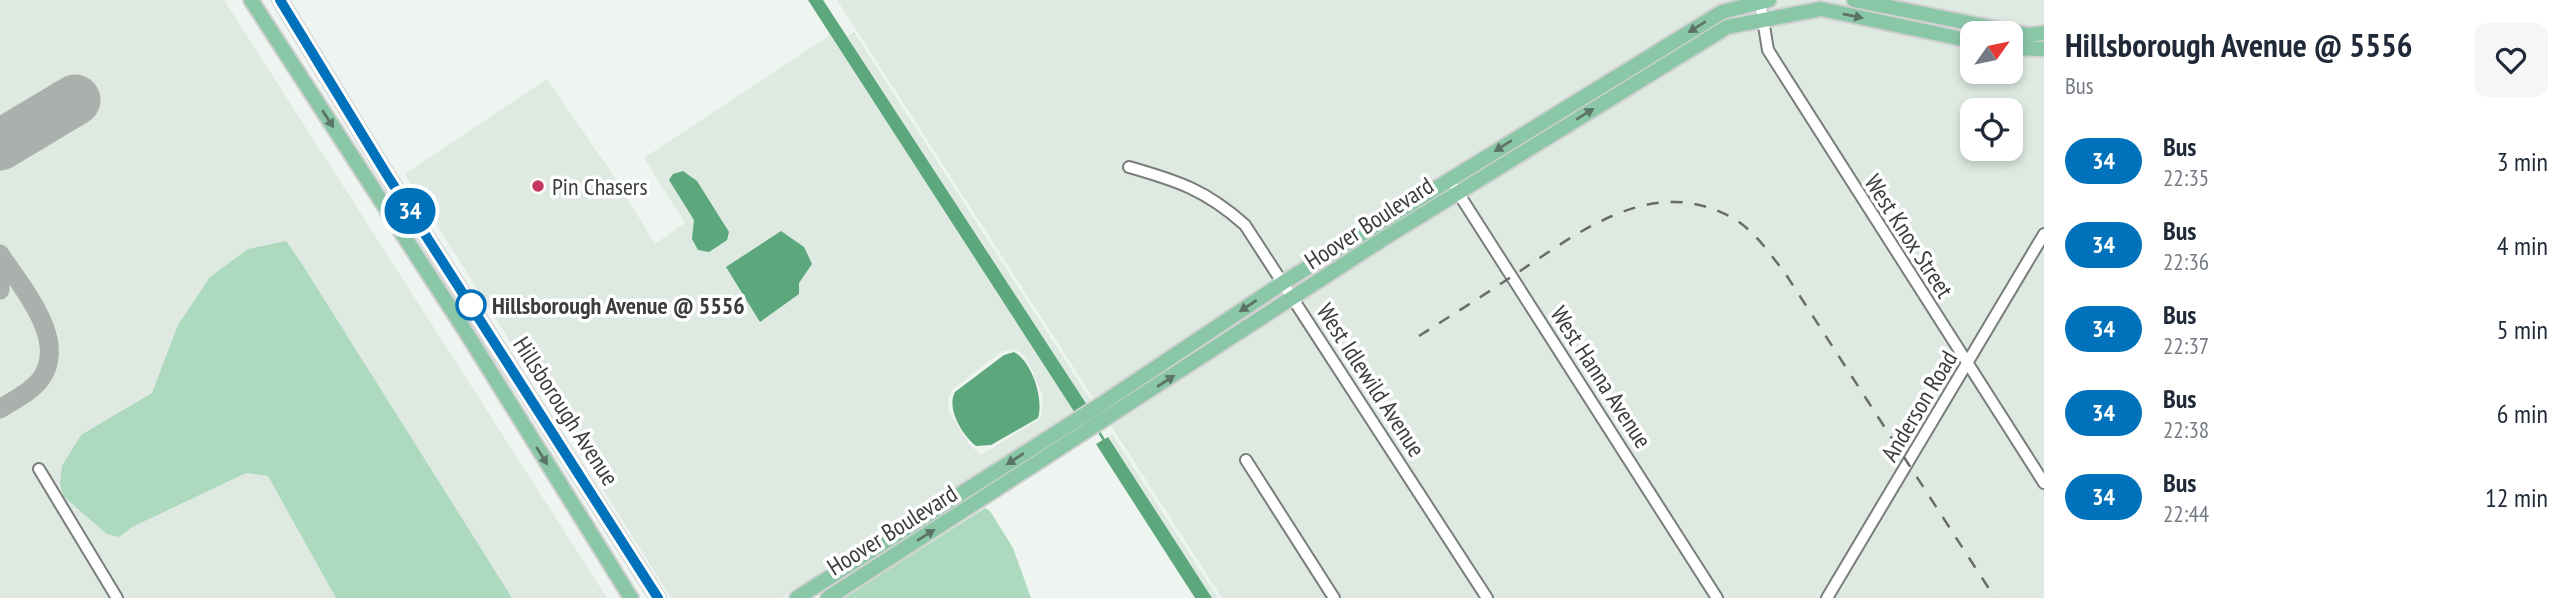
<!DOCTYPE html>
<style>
body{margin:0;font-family:"PT Sans Narrow",sans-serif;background:#f6f6f7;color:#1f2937;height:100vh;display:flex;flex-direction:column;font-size:26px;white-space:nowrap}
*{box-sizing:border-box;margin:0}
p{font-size:23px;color:#747a83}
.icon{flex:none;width:38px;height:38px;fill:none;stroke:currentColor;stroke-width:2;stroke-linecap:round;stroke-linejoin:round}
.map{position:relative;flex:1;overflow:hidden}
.drawer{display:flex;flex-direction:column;background:#fff;width:525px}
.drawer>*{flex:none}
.badge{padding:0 14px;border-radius:23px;font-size:24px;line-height:46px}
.needle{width:46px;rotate:57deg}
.tools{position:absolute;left:1960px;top:21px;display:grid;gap:14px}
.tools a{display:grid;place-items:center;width:63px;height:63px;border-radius:14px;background:#fff;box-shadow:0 4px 10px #0003;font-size:35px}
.map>.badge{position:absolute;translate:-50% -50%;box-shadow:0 0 0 4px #fff}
.round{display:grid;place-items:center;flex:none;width:74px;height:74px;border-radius:14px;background:#f6f6f7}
.headline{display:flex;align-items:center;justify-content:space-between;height:119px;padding:0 21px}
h1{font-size:33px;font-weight:700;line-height:52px}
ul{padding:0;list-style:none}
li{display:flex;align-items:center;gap:21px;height:84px;padding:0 21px}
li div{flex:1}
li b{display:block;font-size:26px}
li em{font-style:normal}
li .badge{min-width:77px;font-weight:700;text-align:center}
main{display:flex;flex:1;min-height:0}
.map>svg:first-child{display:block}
</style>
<main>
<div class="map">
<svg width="2044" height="598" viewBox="0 0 2044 598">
<rect width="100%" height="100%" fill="#eef4f0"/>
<path fill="#dde9e1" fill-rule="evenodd" d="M0,0H224L607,598H0Z
M837,0H2044V598H1222ZM1972,33H2011V72H1972ZM1972,110H2011V149H1972Z
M854,32L1092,402L1087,405L847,36Z
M830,35L1075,413L782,598H671L405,174L547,79L615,178L655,244L685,223L644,158ZM1015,349L1026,357L1043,396L1041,418L981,455L969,444L949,412L948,398L953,389L1001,352Z
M1112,434L1218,598H1212L1108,437Z"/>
<path fill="#addabe" d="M286,241L300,261L512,598H336L268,476L246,473L132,527L119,537L107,534L63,496L60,483L62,466L81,435L152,393L178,325L210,277L248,249Z
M985,508L990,511L1013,548L1031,598H844Z"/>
<path fill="#5ca77c" d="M808,0H823L1087,405L1075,413Z
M683,171L697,181L729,232L727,240L709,252L698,250L692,239L694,220L669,180L673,174Z
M781,231L804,247L812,264L799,283V294L760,322L726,267Z
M1014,352C1032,361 1044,399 1038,418L991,445L976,446C962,435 946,408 955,392L1004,355Z
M1108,437L1212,598H1195L1096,444Z"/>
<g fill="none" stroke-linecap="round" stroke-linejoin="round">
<path stroke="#5ca77c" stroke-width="2.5" d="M1098,430L1105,442"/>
<path stroke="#acb0ad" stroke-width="19" d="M0,290L1,256
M0,409C13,400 30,393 40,380C70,341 21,287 0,254"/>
<path stroke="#acb0ad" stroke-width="51" d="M0,145L75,100"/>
<defs>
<path id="minor" d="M1760,2L1768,50L2044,483
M1129,167C1178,181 1206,190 1245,225L1487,598
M1455,188L1717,598
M1246,460L1334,598
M39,469L117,598
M1827,598L2044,234"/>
<path id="major" d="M251,0L466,332L631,598
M280,0L387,175L658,598
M1854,0L2029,35L2044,33
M2011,48L2044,49
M797,598L1100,405L1284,282L1722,12L1769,0
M828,598L1383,239L1727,27L1821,9L1972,41"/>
</defs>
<use href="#minor" stroke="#797e7b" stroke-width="14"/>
<use href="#major" stroke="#d0d0d0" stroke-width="18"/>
<use href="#minor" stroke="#fff" stroke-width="10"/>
<use href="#major" stroke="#8ac7a7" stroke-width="14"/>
<path stroke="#696c6a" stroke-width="2.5" stroke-dasharray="12 12" stroke-linecap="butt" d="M1419,336C1450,316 1483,296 1514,275C1578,233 1650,175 1729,216C1753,228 1769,253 1785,273L1995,598"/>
</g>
<defs><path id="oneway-solid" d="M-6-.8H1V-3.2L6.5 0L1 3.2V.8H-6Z" transform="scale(1.75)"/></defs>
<g fill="#5b7467">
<use href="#oneway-solid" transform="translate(1853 16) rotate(12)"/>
<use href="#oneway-solid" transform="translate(1697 27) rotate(148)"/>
<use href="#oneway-solid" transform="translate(1585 114) rotate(-32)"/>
<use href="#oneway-solid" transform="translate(328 119) rotate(57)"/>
<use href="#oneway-solid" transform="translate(1503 146) rotate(148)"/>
<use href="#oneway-solid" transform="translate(1248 306) rotate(146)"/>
<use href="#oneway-solid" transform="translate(1166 381) rotate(-33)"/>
<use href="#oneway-solid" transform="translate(542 456) rotate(58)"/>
<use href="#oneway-solid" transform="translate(1015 459) rotate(147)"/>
<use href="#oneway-solid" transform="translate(926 535) rotate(-32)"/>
</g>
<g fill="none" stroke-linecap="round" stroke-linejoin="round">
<defs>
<path id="line" d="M280,0L387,175L658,598"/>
</defs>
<use href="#line" stroke="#fff" stroke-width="16"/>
<use href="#line" stroke="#0072bc" stroke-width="10"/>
</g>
<circle fill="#c63762" stroke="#fff" stroke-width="2.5" cx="538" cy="186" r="7"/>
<circle fill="#fff" stroke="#0072bc" stroke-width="3.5" cx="471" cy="305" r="14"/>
<g text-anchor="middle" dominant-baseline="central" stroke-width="7" stroke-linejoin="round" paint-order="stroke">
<g font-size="24" fill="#3b3d3c" stroke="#fff" text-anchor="start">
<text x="552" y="186">Pin Chasers</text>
</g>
<g font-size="24" fill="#3b3d3c" stroke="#fff">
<text transform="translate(1369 223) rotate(-33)">Hoover Boulevard</text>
<text transform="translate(1909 236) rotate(57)">West Knox Street</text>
<text transform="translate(1601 377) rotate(57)">West Hanna Avenue</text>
<text transform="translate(1371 380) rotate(57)">West Idlewild Avenue</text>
<text transform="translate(1919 406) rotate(-59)">Anderson Road</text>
<text transform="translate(566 411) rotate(57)">Hillsborough Avenue</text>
<text transform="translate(892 530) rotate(-32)">Hoover Boulevard</text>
</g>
<g font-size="24" font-weight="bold" fill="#3b3d3c" stroke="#fff" text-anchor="start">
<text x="492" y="305">Hillsborough Avenue @ 5556</text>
</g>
</g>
</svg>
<div class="tools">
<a><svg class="needle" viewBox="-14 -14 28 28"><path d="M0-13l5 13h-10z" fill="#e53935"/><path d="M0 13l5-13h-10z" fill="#747a83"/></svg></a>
<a><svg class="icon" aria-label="locate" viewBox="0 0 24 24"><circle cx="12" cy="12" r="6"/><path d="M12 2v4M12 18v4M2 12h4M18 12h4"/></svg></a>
</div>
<b class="badge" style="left:410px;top:211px;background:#0072bc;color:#fff">34</b>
</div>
<section class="drawer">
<div class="headline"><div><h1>Hillsborough Avenue @ 5556</h1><p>Bus</p></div><a class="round"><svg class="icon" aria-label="heart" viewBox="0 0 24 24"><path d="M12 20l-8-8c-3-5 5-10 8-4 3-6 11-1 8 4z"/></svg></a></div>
<ul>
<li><span class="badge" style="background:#0072bc;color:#fff">34</span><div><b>Bus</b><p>22:35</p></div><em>3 min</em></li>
<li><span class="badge" style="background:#0072bc;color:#fff">34</span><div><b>Bus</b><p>22:36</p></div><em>4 min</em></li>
<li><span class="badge" style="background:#0072bc;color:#fff">34</span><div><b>Bus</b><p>22:37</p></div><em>5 min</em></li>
<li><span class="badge" style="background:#0072bc;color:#fff">34</span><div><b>Bus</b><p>22:38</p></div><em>6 min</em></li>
<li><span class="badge" style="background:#0072bc;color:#fff">34</span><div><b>Bus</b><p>22:44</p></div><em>12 min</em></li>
</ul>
</section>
</main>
